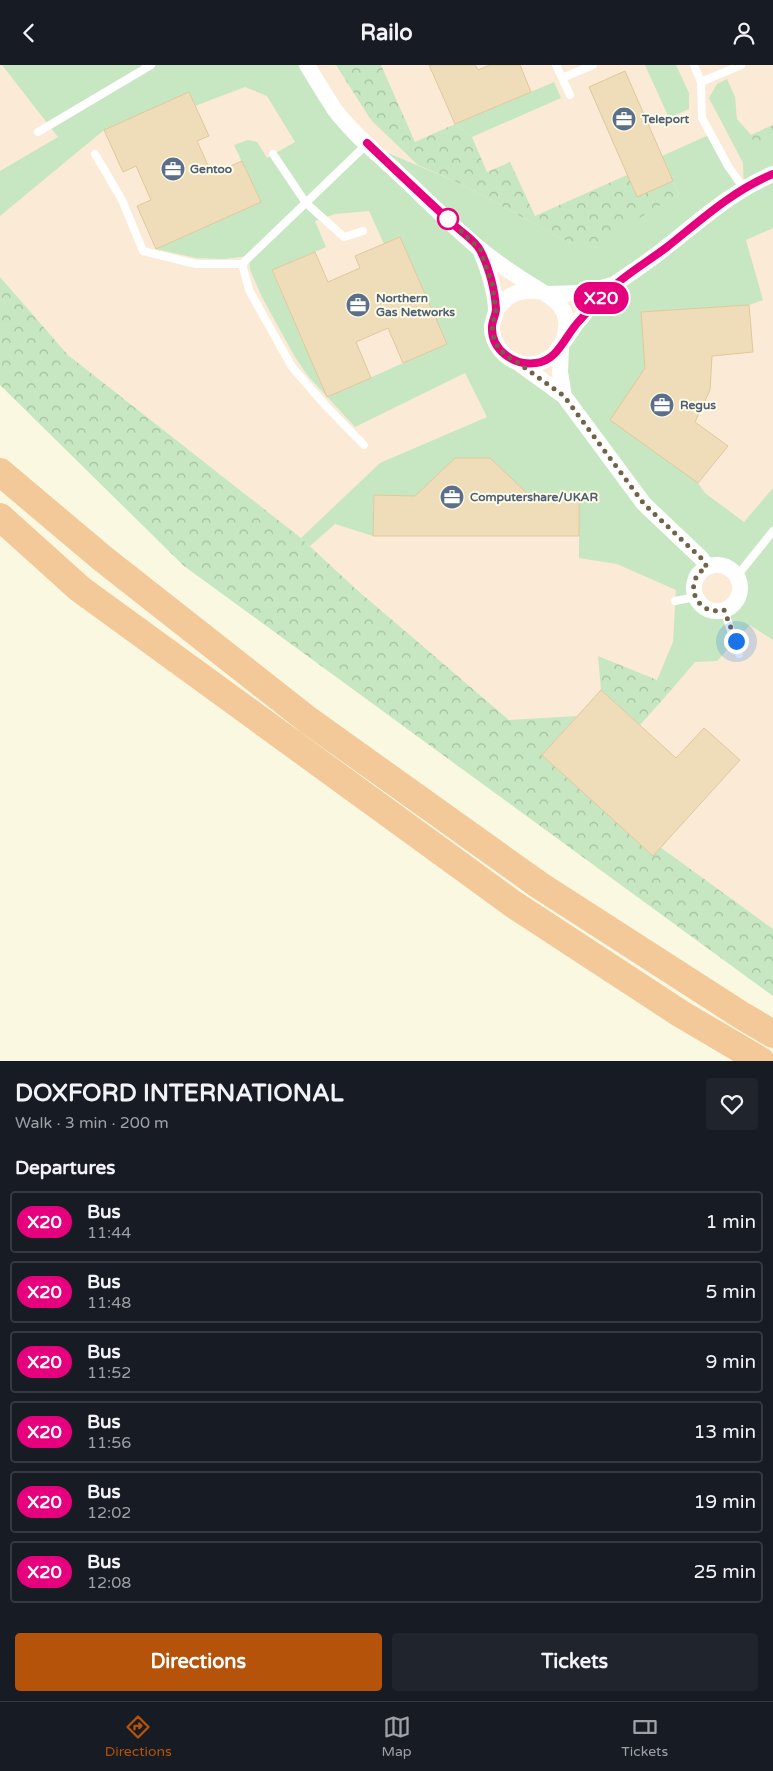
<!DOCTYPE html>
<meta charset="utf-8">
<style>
body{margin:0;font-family:"Varela Round",sans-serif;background:#20242c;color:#f1f3f6;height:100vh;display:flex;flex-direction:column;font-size:19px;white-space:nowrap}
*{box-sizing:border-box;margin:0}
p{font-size:16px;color:#9ea1a6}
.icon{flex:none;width:28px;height:28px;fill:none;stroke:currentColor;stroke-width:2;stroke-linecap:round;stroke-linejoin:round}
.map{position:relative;height:996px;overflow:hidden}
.drawer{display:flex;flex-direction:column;background:#171b24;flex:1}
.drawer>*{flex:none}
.badge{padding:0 10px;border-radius:16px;font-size:18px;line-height:32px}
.you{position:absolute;width:25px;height:25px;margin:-12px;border:4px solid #fff;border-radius:50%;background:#1a73e8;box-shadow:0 0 0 8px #1a73e833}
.map>.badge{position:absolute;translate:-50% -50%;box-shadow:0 0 0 2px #fff}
h2{padding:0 15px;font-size:19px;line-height:45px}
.round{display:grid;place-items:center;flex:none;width:52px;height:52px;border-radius:5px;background:#20242c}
.summary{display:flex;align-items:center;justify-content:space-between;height:85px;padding:0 15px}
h1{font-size:24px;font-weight:800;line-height:38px}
.primary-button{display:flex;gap:10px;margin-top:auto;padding:10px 15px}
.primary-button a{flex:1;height:58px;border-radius:5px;background:#b45309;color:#fff;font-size:20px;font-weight:800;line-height:58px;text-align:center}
.primary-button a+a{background:#20242c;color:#f1f3f6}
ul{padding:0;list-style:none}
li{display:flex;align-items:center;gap:15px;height:62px;margin:0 10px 8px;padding:0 5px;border:2px solid #363941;border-radius:5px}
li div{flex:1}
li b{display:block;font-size:19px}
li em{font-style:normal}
li .badge{min-width:55px;font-weight:700;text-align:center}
header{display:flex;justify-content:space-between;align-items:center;height:65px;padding:0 15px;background:#171b24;font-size:22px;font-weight:800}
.tab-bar{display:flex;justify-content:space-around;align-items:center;height:70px;border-top:1px solid #363941;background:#171b24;font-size:14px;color:#9ea1a6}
.tab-bar a{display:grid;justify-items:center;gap:2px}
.tab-bar .selected{color:#b45309}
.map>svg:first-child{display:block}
</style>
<header><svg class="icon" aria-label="back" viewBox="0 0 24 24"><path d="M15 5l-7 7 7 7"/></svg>Railo<svg class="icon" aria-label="person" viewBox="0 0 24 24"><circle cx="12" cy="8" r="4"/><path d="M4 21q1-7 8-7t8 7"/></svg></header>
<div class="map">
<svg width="773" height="996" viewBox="0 0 773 996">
<defs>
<pattern id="forest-crowns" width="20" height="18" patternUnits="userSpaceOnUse" patternTransform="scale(1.25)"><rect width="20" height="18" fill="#c6e7c1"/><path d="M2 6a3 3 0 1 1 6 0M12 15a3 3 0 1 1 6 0" fill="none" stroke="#a5bf9f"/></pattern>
</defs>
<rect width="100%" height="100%" fill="#fbf8e1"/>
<path fill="#fbead5" d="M0,0H773V864L653,791L542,690L509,655L356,524L301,473L68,290L0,212Z"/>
<path fill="#c6e7c1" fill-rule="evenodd" d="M2,0H141L143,4L149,0H307L367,79L461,119L570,178L679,129L662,91L711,69L744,123L743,98L709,33L717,19L727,14L735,32L737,54L751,70L754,78L773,70V163L746,175L763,235L749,240L641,247L645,303L611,355L698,418L705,428L744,457L773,423V575L750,560L717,596L695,597L672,624L657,615L673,577L676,525L617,499L579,493V432H531L490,393H455L415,431L374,430L373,471L335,459L310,481L301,473L380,398L487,352L465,308L355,362L308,311L295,292L262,232L250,205L249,191L224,194L196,193L156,184L261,137L234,80L248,75L257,77L267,93L295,77L267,31L245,22L195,41L189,27L104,65L0,151V106L58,72ZM369,146L384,179L400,172L446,279L327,332L272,206L326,182L315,156L335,149ZM480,185L546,229L614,220L561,282L564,330L494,274ZM717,500C734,503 747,520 736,536C710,573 666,507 717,500Z
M645,0H676L689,28V44L669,53Z
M554,17L561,33L472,72L455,59Z"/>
<path fill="url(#forest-crowns)" d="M336,0H381L415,77L455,59L472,72L487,107L510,97L535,151L627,110L637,132L673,116L679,129L593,181L570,178L461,119L418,100L371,55Z
M773,60V70L754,79L751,70Z
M0,212L68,290L301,473L356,524L509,655L577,651L542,690L652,790L660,782L773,864V931L184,501L0,320Z
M598,591L657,615L672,624L640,660L601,625Z"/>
<path fill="#efddba" stroke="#e1c89b" d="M429,0H475L478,5L490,0H520L531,27L455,59Z
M625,6L673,116L637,132L589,22Z
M189,27L209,71L197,76L212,109L242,96L261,137L156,184L137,141L151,135L136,101L123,107L104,65Z
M400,172L447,279L403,298L388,263L356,277L371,313L327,332L272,205L315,187L328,217L360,203L355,191Z
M749,240L753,287L712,291L710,325L695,357L728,381L698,418L610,355L645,303L641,247Z
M455,393H490L531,432H579V471H373L374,430L415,431Z
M601,625L676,693L704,663L740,695L653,791L542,690Z"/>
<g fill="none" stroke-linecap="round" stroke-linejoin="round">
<path stroke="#fff" stroke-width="8" d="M556,0L570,30
M694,0L701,17L702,53L728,101L744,124
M562,13L593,0
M701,17L741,0
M38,67L151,0
M95,89L122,135L143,186L196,199H242L367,79
M273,89L306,138L344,172L363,166
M242,199L249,225L292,302L326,341L364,380
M737,511L773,466
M675,536L695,532
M724,545L739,589"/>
<path stroke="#fff" stroke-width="16" d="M307,0C316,15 325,30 335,45C353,69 378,89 399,109C426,134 452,161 480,184C501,202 525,216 549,231C590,255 551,320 509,293C499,286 491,273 492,261C493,256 495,251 496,246C496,238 494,227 492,220C490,208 484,195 480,184
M546,229L584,228L612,220
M496,245C509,228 518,225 539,226
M565,275C578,254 597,233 616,218C631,208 646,198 660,187C696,159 730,127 773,109
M561,282L560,307L564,331
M517,297L564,331L644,439L701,493L707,502
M694 523a23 23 0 1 1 46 0a23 23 0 1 1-46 0Z"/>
<path stroke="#f3c99a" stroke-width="28" d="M0,407L102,493L308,655L539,820L741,950L773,969
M0,452L80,524L513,839L681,949L761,996"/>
</g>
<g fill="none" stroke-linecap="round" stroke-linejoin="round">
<defs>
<path id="line" d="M367,78C395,105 424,132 453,159C461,167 475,175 480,185C489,202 495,225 496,244C496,250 492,256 492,262C491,285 514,301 536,298C559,295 565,270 580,255C591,243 602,230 615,220C631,206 650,195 667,182C701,155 732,126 773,109"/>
</defs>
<use href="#line" stroke="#fff" stroke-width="11"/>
<use href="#line" stroke="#e6007e" stroke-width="8"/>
<path stroke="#716249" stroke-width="5" stroke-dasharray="0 9" d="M448,154L480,184L492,218L496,245L492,262L494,274L499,284L508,292L517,297L564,331L644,439L701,493L707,502C681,516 696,552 724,545L736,576"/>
</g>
<defs>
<symbol id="office-disc" viewBox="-11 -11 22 22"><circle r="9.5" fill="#5c6f8a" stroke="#fefbe7"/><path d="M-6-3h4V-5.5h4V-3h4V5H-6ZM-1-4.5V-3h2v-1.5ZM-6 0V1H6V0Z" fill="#fff"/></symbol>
</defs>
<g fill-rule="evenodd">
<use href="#office-disc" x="610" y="40" width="28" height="28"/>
<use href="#office-disc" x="159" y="90" width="28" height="28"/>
<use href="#office-disc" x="344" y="226" width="28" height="28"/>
<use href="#office-disc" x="648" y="326" width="28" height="28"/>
<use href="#office-disc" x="438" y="418" width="28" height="28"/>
</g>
<circle fill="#fff" stroke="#e6007e" stroke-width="2.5" cx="448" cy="154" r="10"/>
<g text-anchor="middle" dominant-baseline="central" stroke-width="4" stroke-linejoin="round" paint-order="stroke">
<g font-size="12" font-weight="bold" fill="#4e5e75" stroke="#fefbe7" text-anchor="start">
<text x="642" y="54">Teleport</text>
<text x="190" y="104">Gentoo</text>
<text x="376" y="233">Northern<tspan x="376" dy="14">Gas Networks</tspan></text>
<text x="680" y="340">Regus</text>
<text x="470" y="432">Computershare/UKAR</text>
</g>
</g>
</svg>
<div class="you" style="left:736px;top:576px"></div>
<b class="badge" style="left:601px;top:233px;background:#e6007e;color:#fff">X20</b>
</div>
<section class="drawer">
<div class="summary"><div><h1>DOXFORD INTERNATIONAL</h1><p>Walk · 3 min · 200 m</p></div><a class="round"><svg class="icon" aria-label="heart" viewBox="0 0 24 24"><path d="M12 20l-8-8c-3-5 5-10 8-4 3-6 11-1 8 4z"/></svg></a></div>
<h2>Departures</h2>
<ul>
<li><span class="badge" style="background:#e6007e;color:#fff">X20</span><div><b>Bus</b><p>11:44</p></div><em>1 min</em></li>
<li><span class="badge" style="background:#e6007e;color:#fff">X20</span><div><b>Bus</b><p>11:48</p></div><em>5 min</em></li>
<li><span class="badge" style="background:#e6007e;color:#fff">X20</span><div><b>Bus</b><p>11:52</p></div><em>9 min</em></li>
<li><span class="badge" style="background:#e6007e;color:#fff">X20</span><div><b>Bus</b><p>11:56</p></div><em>13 min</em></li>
<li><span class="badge" style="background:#e6007e;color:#fff">X20</span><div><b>Bus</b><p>12:02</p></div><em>19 min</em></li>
<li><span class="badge" style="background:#e6007e;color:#fff">X20</span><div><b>Bus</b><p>12:08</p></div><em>25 min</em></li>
</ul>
<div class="primary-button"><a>Directions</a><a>Tickets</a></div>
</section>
<nav class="tab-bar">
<a class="selected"><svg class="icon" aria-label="directions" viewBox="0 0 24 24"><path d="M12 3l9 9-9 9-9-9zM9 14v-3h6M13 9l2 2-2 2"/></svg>Directions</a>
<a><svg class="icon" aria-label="map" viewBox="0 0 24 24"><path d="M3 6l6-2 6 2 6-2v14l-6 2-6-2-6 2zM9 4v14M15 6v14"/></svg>Map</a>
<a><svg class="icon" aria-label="tickets" viewBox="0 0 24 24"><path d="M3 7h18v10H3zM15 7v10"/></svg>Tickets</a>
</nav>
